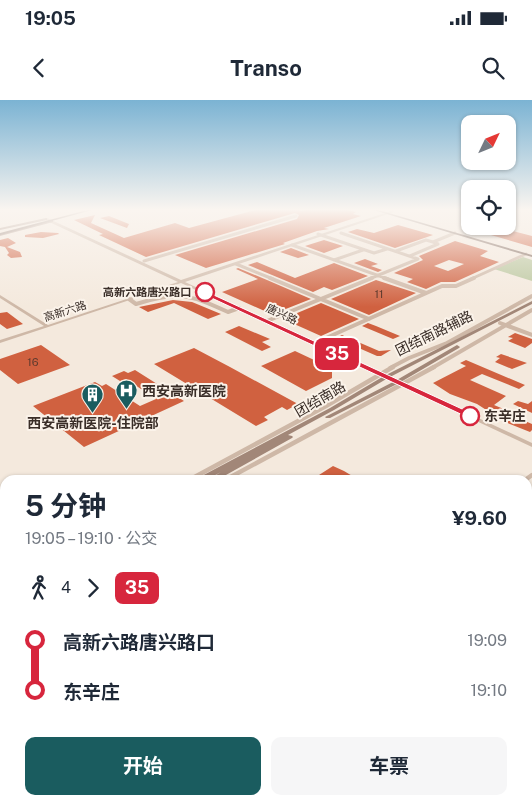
<!DOCTYPE html>
<html lang="zh">
<meta charset="utf-8">
<style>
body{margin:0;font-family:"Public Sans","Noto Sans SC",sans-serif;background:#f6f6f7;color:#1f2937;height:100vh;display:flex;flex-direction:column;font-size:19px;white-space:nowrap}
*{box-sizing:border-box;margin:0}
p{font-size:16px;color:#747a83}
.icon{flex:none;width:28px;height:28px;fill:none;stroke:currentColor;stroke-width:2;stroke-linecap:round;stroke-linejoin:round}
.map{position:relative;flex:1;overflow:hidden}
.drawer{position:absolute;left:0px;top:375px;width:532px;height:330px;display:flex;flex-direction:column;background:#fff;border-radius:15px 15px 0 0;box-shadow:0 1px 4px #0004}
.drawer>*{flex:none}
.badge{padding:0 10px;border-radius:8px;font-size:18px;line-height:32px}
.needle{width:32px;rotate:47deg}
.tools{position:absolute;left:461px;top:15px;display:grid;gap:10px}
.tools a{display:grid;place-items:center;width:55px;height:55px;border-radius:10px;background:#fff;box-shadow:0 1px 4px #0004;font-size:25px}
.map>.badge{position:absolute;translate:-50% -50%;box-shadow:0 0 0 2px #fff}
.legs{display:flex;align-items:center;gap:8px;height:55px;padding:0 25px;font-size:16px}
.legs p{margin-inline-start:auto}
.headline{display:flex;align-items:center;justify-content:space-between;height:85px;padding:0 25px}
h1{font-size:28px;font-weight:700;line-height:38px}
.button{display:flex;gap:10px;margin-top:auto;padding:10px 25px}
.button a{flex:1;height:58px;border-radius:10px;background:#1a5c5f;color:#fff;font-size:20px;font-weight:700;line-height:58px;text-align:center}
.button a+a{background:#f6f6f7;color:#1f2937}
ul{padding:0 25px;list-style:none}
li{display:flex;align-items:center;gap:18px;height:50px;font-size:19px}
li i{display:grid;place-items:center;width:8px;height:100%;margin:0 6px;background:currentColor}
li i::after{content:'';width:12px;height:12px;margin:-6px;border:4px solid;border-radius:50%;background:#fff}
li p{margin-inline-start:auto}
li:first-child i{background:linear-gradient(#0000 50%,currentColor 0)}
li:last-child i{background:linear-gradient(currentColor 50%,#0000 0)}
.status{display:flex;justify-content:space-between;align-items:center;height:35px;padding:0 25px;background:#fff;direction:ltr}
.status svg{height:14px;fill:currentColor}
header{display:flex;justify-content:space-between;align-items:center;height:65px;padding:0 25px;background:#fff;font-size:22px;font-weight:700}
.map>svg:first-child{display:block}
</style>
<div class="status"><b>19:05</b><svg viewBox="0 0 49 12"><path d="M0 12V9h3v3zM5 12V6h3v6zM10 12V3h3v9zM15 12V0h3v12zM26 1h20v11H26zM47 4h2v5h-2z"/></svg></div>
<header><svg class="icon" aria-label="back" viewBox="0 0 24 24"><path d="M15 5l-7 7 7 7"/></svg>Transo<svg class="icon" aria-label="search" viewBox="0 0 24 24"><circle cx="10" cy="10" r="6"/><path d="M15 15l6 6"/></svg></header>
<div class="map">
<svg width="532" height="705" viewBox="0 0 532 705">
<rect width="100%" height="100%" fill="#f4e9dd"/>
<path fill="#b8c59b" d="M523,157L532,160V181L494,169Z"/>
<path fill="#d06140" fill-rule="evenodd" d="M259,109H300V111L312,109H344L356,112L353,114L361,116L324,128L329,129L317,131L283,143L285,144L206,168L175,155L297,119L299,115L295,113L146,157L99,135L103,134L74,120L95,115L91,123L124,138L175,123L189,128Z
M109,116L129,124L127,128L100,118Z
M398,125L433,135L395,148L348,132L357,129L374,133Z
M497,127L532,136V147L484,133Z
M41,132L58,133L59,134L43,138L25,137V135Z
M8,138L16,143L7,147L20,152L22,157L11,158L7,155L9,153L5,147L0,146V140Z
M324,140L343,146L324,153L305,146Z
M455,141L488,151L480,156L499,162L455,182H441L426,189L407,182L413,179L394,173L423,160L419,156ZM449,160L464,164L448,171L434,166Z
M291,148L309,155L298,158L280,152Z
M365,159L378,164L371,166L382,170L378,172L354,163Z
M257,162L295,178L334,163L368,176L332,190L324,187L313,192L248,165Z
M238,168L267,180L311,199L273,214L269,213L222,192L258,179L236,169Z
M376,180L416,193L369,215L331,199Z
M173,200L192,202L221,214L208,219L174,203L148,212L139,207Z
M321,203L359,219L321,236L283,219Z
M7,212L23,224L7,229L0,224V213Z
M465,217L472,220L440,236L429,232L436,229L441,230Z
M368,223L376,226L400,236L393,239L362,226Z
M239,226L270,239L262,242L271,247L262,251L225,232Z
M515,233L532,239V243L525,248L508,241L513,238L508,237Z
M342,235L379,251L391,250L381,256H377L336,238Z
M41,245L70,265L18,284L0,270V259Z
M194,248L230,267L298,304L287,310L282,307L264,317L268,320L256,326L154,264Z
M295,251L329,267L332,270V278L306,291L261,266Z
M501,254L527,263L512,269L495,262L500,258L496,257Z
M466,260L525,285L519,289L482,274L470,280L506,296L494,305L506,310L504,312L532,324V330L530,332L505,322L477,304L450,294L433,283L466,266L460,263Z
M135,270L184,301L84,347L33,306L95,282L102,286L106,284L140,306L156,299L126,279L120,281L112,276L124,271L128,273Z
M518,301L528,304L532,301V313L513,304Z
M333,366L344,371L359,380H327L319,375Z"/>
<g fill="none" stroke-linecap="round" stroke-linejoin="round">
<path stroke="#ceb8a7" stroke-width="3" d="M341,133L418,159L369,179
M318,134L374,153L387,149
M292,145L388,179
M396,151L426,140L433,142
M410,156L438,144L433,142L455,133
M334,160L363,150
M144,161L296,116
M236,164L273,179
M471,179L526,154"/>
<path stroke="#ceb8a7" stroke-width="4" d="M270,178L369,219
M384,178L426,193
M129,199L136,204C178,191 189,194 228,212L239,208
M267,221L372,178
M500,223L532,235
M315,243L442,186H456L474,178
M390,268L409,258L447,243L532,196
M432,268L532,210"/>
<path stroke="#ceb8a7" stroke-width="4.5" d="M189,380L326,306L393,267
M225,380L434,267
M525,380L532,375"/>
<path stroke="#ceb8a7" stroke-width="6" d="M528,411L532,414
M0,479L5,476
M0,506L5,503"/>
<path stroke="#ceb8a7" stroke-width="8" d="M528,525L532,528
M81,705L88,700
M217,705L221,700"/>
<path fill="#ceb8a7" fill-rule="evenodd" d="M391,111L394,112L185,182L532,343V347L181,183L0,243V240L44,226L0,198V195L48,225L178,182L45,120V118H47L181,180Z
M0,431L5,434V441L0,437Z
M239,700H251L253,705H241Z"/>
<path fill="#a28778" fill-rule="evenodd" d="M46,118H47V120L0,130V128Z
M52,120H53V122L0,136V134Z
M532,201V204L388,278L334,310L288,335L292,336L293,337L292,338L217,380H208L221,372L206,380H197L198,378L330,308L384,276Z
M457,245L460,247L459,248L399,283L330,318H326L325,317L395,281Z
M5,483V497L0,499V485Z"/>
<path fill="#7d6458" fill-rule="evenodd" d="M91,109H96L0,135V133Z
M370,109H375L532,155V157Z"/>
</g>
<linearGradient id="sky" x2="0" y2="1"><stop stop-color="#7bb3d3"/><stop offset="0.53" stop-color="#faf5f0"/><stop offset="1" stop-color="#faf5f0" stop-opacity="0"/></linearGradient>
<rect width="532" height="207" fill="url(#sky)"/>
<path fill="#d7263d" stroke="#fff" d="M205,191L473,314L475,316L473,317H467L203,194L202,192Z"/>
<defs>
<symbol id="hospital-pin" viewBox="-11 -11 22 30"><path d="M0 17L-7.5 6A9.5 9.5 0 1 1 7.5 6Z" fill="#1a5c5f" stroke="#fbf3ea"/><path d="M-5-5h3v3.5h4V-5h3V5h-3V1.5h-4V5h-3Z" fill="#fff"/></symbol>
<symbol id="building-pin" viewBox="-11 -11 22 30"><path d="M0 17L-7.5 6A9.5 9.5 0 1 1 7.5 6Z" fill="#1a5c5f" stroke="#fbf3ea"/><path d="M-4-6H4V6H1V3H-1V6H-4ZM-2.5-4.3h1.7v1.8h-1.7ZM.8-4.3h1.7v1.8H.8ZM-2.5-1h1.7V.8h-1.7ZM.8-1h1.7V.8H.8Z" fill="#fff"/></symbol>
</defs>
<g fill-rule="evenodd">
<use href="#hospital-pin" x="114" y="278" width="25" height="34"/>
<use href="#building-pin" x="80" y="282" width="25" height="34"/>
</g>
<g fill="#fff" stroke="#d7263d" stroke-width="2.5">
<circle cx="205" cy="192" r="9"/>
<circle cx="470" cy="316" r="9"/>
</g>
<g text-anchor="middle" dominant-baseline="central" stroke-width="4" stroke-linejoin="round" paint-order="stroke">
<g font-size="11" font-weight="bold" fill="#3a2e28" stroke="#fbf3ea" text-anchor="end">
<text x="191" y="192">高新六路唐兴路口</text>
</g>
<g font-size="11" fill="#603b2e">
<text x="379" y="194">11</text>
<text x="33" y="262">16</text>
</g>
<g font-size="11" fill="#3a2e28" stroke="#fbf3ea">
<text transform="translate(65 211) rotate(-18)">高新六路</text>
<text transform="translate(282 214) rotate(25)">唐兴路</text>
</g>
<g font-size="14" fill="#3a2e28" stroke="#fbf3ea">
<text transform="translate(434 233) rotate(-26)">团结南路辅路</text>
<text transform="translate(320 299) rotate(-30)">团结南路</text>
</g>
<g font-size="14" font-weight="bold" fill="#3a2e28" stroke="#fbf3ea" text-anchor="start">
<text x="142" y="291">西安高新医院</text>
<text x="93" y="323" text-anchor="middle">西安高新医院-住院部</text>
</g>
<g font-size="14" font-weight="bold" fill="#3a2e28" stroke="#fbf3ea" text-anchor="start">
<text x="484" y="316">东辛庄</text>
</g>
</g>
</svg>
<div class="tools">
<a><svg class="needle" viewBox="-14 -14 28 28"><path d="M0-13l5 13h-10z" fill="#e53935"/><path d="M0 13l5-13h-10z" fill="#747a83"/></svg></a>
<a><svg class="icon" aria-label="locate" viewBox="0 0 24 24"><circle cx="12" cy="12" r="6"/><path d="M12 2v4M12 18v4M2 12h4M18 12h4"/></svg></a>
</div>
<b class="badge" style="left:337px;top:254px;background:#d7263d;color:#fff">35</b>
<section class="drawer">
<div class="headline"><div><h1>5 分钟</h1><p>19:05 – 19:10 · 公交</p></div><b>¥9.60</b></div>
<div class="legs"><svg class="icon" aria-label="walk" viewBox="0 0 24 24"><circle cx="13" cy="4" r="2"/><path d="M13 8l-2 6 4 7M11 14l-3 7M7 12l3-4h3l4 4"/></svg>4<svg class="icon" aria-label="forward" viewBox="0 0 24 24"><path d="M9 5l7 7-7 7"/></svg><b class="badge" style="background:#d7263d;color:#fff">35</b></div>
<ul>
<li><i style="color:#d7263d"></i><b>高新六路唐兴路口</b><p>19:09</p></li>
<li><i style="color:#d7263d"></i><b>东辛庄</b><p>19:10</p></li>
</ul>
<div class="button"><a>开始</a><a>车票</a></div>
</section>
</div>
